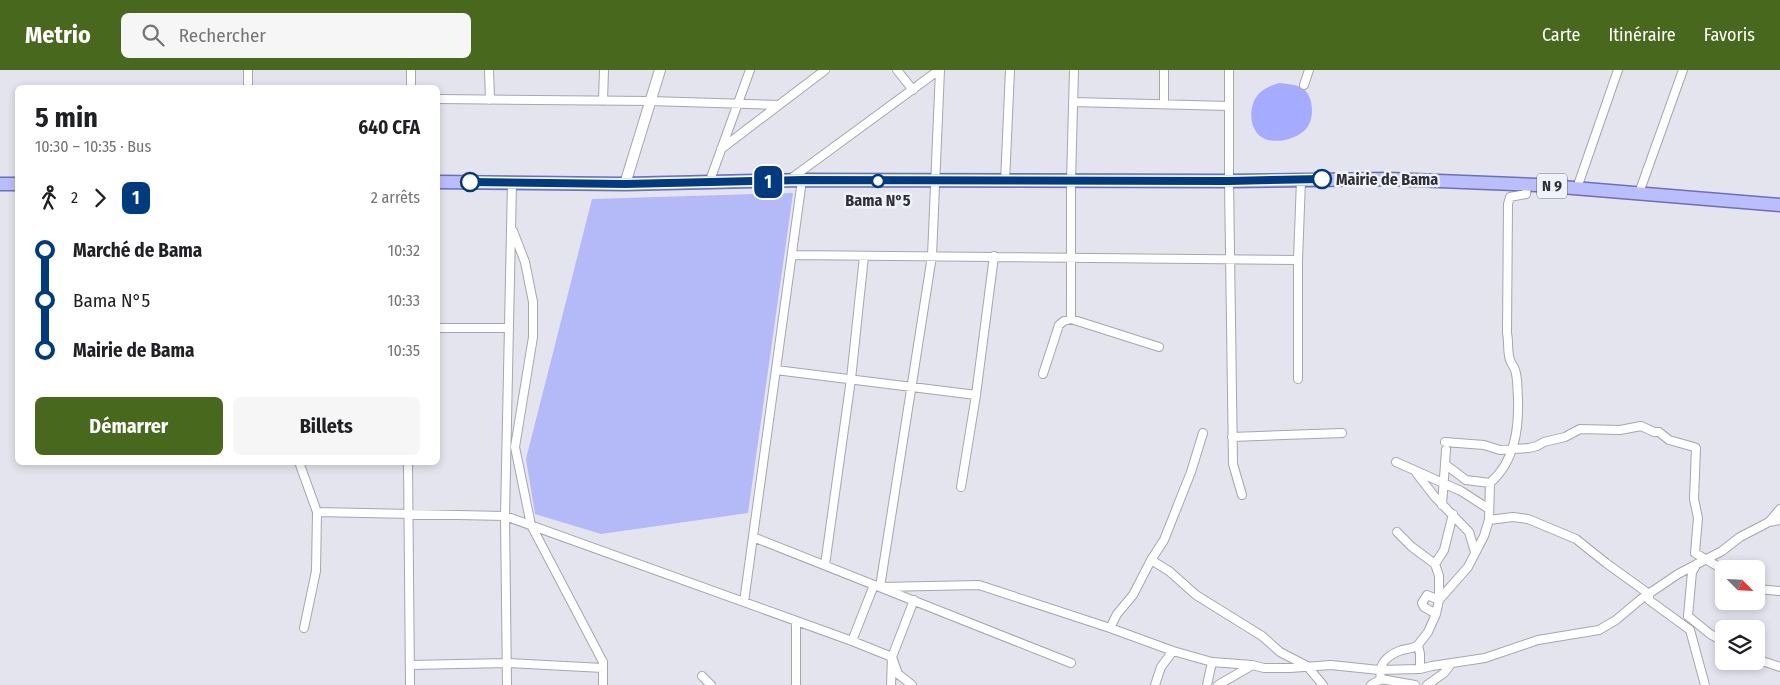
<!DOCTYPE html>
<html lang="fr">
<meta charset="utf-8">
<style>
body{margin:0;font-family:"Fira Sans Condensed",sans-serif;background:#f6f6f6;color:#202124;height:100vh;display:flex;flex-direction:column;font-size:19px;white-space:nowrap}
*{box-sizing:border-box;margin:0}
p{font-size:16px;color:#757577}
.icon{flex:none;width:28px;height:28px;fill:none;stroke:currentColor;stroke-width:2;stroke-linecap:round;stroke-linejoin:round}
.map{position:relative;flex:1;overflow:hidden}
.sheet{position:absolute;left:15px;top:15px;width:425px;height:380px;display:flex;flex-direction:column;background:#fff;border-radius:8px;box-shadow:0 2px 8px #0003}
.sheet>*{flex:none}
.badge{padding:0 10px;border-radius:8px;font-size:18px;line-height:32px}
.needle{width:32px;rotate:114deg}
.fabs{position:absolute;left:1715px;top:490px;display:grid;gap:10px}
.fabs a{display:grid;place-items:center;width:50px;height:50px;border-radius:8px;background:#fff;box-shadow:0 2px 8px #0003;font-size:25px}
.map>.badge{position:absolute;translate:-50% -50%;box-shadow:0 0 0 2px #fff}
.legs{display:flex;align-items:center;gap:8px;height:55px;padding:0 20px;font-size:16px}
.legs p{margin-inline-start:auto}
.summary{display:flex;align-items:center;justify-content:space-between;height:85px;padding:0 20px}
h1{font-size:28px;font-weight:700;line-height:38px}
.primary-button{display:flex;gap:10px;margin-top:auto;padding:10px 20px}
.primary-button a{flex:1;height:58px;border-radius:8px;background:#48681d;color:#fff;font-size:20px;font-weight:700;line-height:58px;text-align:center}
.primary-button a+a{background:#f6f6f6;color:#202124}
ul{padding:0 20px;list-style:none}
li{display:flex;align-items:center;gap:18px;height:50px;font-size:19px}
li i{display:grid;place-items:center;width:8px;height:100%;margin:0 6px;background:currentColor}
li i::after{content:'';width:12px;height:12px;margin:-6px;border:4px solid;border-radius:50%;background:#fff}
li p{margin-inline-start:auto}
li:first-child i{background:linear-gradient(#0000 50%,currentColor 0)}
li:last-child i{background:linear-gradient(currentColor 50%,#0000 0)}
header{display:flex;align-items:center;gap:30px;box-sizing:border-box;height:70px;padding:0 25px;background:#48681d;color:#fff}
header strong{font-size:24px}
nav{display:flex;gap:28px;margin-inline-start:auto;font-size:18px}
.search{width:350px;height:45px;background:#f6f6f6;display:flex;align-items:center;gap:12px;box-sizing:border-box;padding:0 18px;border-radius:8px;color:#757577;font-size:19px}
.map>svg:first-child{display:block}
</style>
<header>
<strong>Metrio</strong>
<div class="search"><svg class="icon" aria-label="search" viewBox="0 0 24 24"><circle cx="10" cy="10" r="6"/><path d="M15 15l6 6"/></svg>Rechercher</div>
<nav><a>Carte</a><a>Itinéraire</a><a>Favoris</a></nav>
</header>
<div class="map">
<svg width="1780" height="615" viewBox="0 0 1780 615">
<rect width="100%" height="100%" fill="#e3e4ee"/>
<path fill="#b3baf7" d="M793,123L748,443L601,464L535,444L526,389L592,129Z"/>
<path fill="#a5acff" d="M1279,13C1286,14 1296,14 1302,18C1314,25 1315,49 1306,59C1294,72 1264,77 1255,60C1248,48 1251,29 1262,21C1267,17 1273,15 1279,13Z"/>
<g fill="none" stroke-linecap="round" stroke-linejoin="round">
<defs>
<path id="minor" d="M489,0L490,30
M897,0L913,20
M940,0L932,186L880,517L979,515L1110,558L1173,581L1212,592L1252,595L1264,598H1290L1331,595L1379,600L1420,599L1432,596L1485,588L1538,570L1599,560L1616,550L1641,529L1678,504L1722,481L1740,467L1769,452L1780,450
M1229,0V111L1233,394L1242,425
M1304,15L1309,0
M248,18V0
M411,18V0
M438,29L650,31L779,35
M603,31L604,0
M1073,32L1229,36
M1164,34V0
M721,79L825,0
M789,110L939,0
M1005,112L1010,0
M709,113L750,0
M1577,118L1618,0
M1639,123L1683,0
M513,161L525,192L533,232V267L515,377L531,455L603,592V615
M792,185L1298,190
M1071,249V111L1074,0
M438,258H509
M776,300L976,325
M1043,304L1059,255L1064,251L1071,249L1159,277
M1298,309V190L1301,110
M1232,367L1342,363
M1445,372L1484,375L1500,380L1529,378L1537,376L1544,372L1565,367L1580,359L1620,360L1641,356L1654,362H1659L1669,370L1694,377L1696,378L1694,429L1698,448L1695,483L1724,500
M299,392L317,442L316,501L304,558
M408,392L410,615
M1396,392L1461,421L1489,439
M1446,395L1466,410L1490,413L1489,450L1513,447L1528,449L1576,469L1606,493L1649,524V530L1690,560L1705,615
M1417,404L1435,427L1469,462L1475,482
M1490,413C1515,391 1519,359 1518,327C1517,318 1518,308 1515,300C1514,296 1511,294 1510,290C1507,281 1509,272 1507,263L1508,134L1510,127L1526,124L1527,114
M961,417L976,325L994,186
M1442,435L1446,380
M317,442L505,446L852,571L892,587L898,604L912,615
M1769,452L1780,439
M1397,462L1412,477L1435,494
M753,467L1071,593
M1151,490L1169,501L1196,525L1262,566L1280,582L1307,596L1323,615
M825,495L851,309L864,186
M1756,519L1780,521
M1439,530V506L1435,494L1444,480L1453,444
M744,532L802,110
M1436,544L1424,537L1422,533L1427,525L1439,530
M1688,546L1692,502L1697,494
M1688,546L1710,564L1724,572
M1110,558L1117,544L1133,525L1151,490L1164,470L1191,402L1203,363
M852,571L874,515
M1756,589L1780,597
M410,595L507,593L603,598
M1420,599V584L1418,575L1428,562L1436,544L1439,530L1468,497L1484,466L1489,450
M702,606L711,615
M1381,609L1415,615
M507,615L505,446L512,112
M796,615V551
M891,615L892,587L914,530
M1155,615L1161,597L1173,581
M1207,615L1212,592
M1218,615L1251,596
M1371,615L1381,609C1378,595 1385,587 1399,581C1406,578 1411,580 1418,575
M1427,615L1444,603L1452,593"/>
<path id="tertiary" d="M625,114L660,0"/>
<path id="primary" d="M438,112L625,114L802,110L1229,111L1389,109L1537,115L1780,135
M0,114H18"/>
</defs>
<use href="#minor" stroke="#a5a6af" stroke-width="10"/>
<use href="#tertiary" stroke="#a5a6af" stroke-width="12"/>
<use href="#primary" stroke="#6c70b5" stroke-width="15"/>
<use href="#minor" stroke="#fff" stroke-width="8"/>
<use href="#tertiary" stroke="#fff" stroke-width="10"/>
<use href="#primary" stroke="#bbbefd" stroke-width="12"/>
</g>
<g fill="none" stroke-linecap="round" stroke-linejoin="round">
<defs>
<path id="line-1" d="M470,112L625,114L802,110L1229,111L1322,109"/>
</defs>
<use href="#line-1" stroke="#fff" stroke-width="11"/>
<use href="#line-1" stroke="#003b80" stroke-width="8"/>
</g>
<g fill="#fff" stroke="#003b80" stroke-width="2.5">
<circle cx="1322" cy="109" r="9"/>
<circle cx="878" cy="111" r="6"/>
<circle cx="470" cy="112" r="9"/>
</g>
<g text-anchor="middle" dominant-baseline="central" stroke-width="5" stroke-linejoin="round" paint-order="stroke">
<rect fill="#f0f2fb" stroke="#6a6a70" stroke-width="1" x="1537" y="103.5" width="30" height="25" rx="4"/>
<g font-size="15" font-weight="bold" fill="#303034">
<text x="1552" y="116">N 9</text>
</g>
<g font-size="16" font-weight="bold" fill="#303034" stroke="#f0f2fb" text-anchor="start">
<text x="1336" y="109">Mairie de Bama</text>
<text x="878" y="130" text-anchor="middle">Bama N°5</text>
</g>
</g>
</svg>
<div class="fabs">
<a><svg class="needle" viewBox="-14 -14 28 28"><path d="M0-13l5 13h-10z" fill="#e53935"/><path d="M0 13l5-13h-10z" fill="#757577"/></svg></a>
<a><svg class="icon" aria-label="layers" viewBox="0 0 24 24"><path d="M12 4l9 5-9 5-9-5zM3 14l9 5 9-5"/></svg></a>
</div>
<b class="badge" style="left:768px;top:112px;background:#003b80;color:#fff">1</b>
<section class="sheet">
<div class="summary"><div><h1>5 min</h1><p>10:30 – 10:35 · Bus</p></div><b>640 CFA</b></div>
<div class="legs"><svg class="icon" aria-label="walk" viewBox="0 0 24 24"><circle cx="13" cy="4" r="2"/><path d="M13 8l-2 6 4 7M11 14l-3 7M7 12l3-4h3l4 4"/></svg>2<svg class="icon" aria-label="forward" viewBox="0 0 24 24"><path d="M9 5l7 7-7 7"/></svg><b class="badge" style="background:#003b80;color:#fff">1</b><p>2 arrêts</p></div>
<ul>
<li><i style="color:#003b80"></i><b>Marché de Bama</b><p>10:32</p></li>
<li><i style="color:#003b80"></i><span>Bama N°5</span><p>10:33</p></li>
<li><i style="color:#003b80"></i><b>Mairie de Bama</b><p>10:35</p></li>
</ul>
<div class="primary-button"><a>Démarrer</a><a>Billets</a></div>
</section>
</div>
